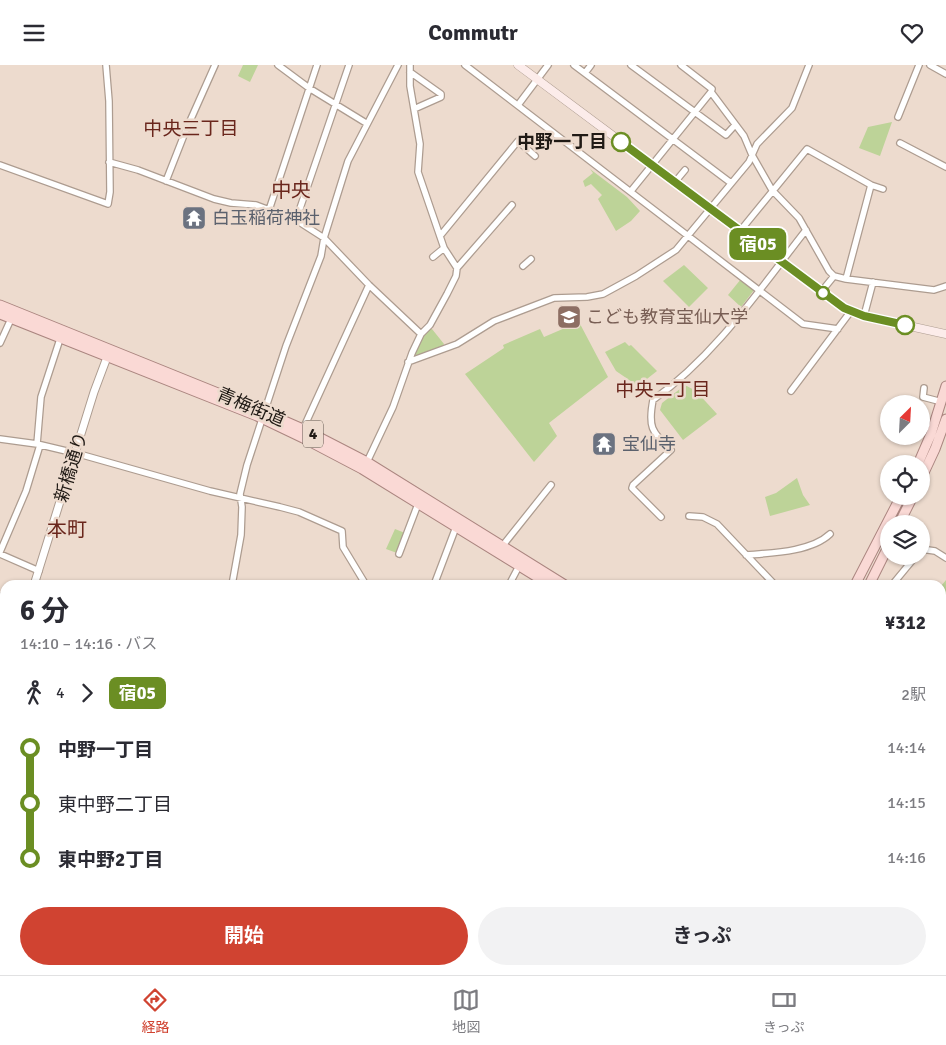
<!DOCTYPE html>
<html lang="ja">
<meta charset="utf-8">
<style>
body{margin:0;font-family:Signika,"Noto Sans JP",sans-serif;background:#f2f2f3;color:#2b2b33;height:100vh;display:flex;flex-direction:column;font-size:19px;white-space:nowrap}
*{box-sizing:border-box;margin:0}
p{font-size:16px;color:#7c7c81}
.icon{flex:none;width:28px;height:28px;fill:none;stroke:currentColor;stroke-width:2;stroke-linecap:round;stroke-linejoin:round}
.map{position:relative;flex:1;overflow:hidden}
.drawer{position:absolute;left:0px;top:515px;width:946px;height:395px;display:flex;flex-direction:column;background:#fff;border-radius:15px 15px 0 0;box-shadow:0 1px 4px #0004}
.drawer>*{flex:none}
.badge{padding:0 10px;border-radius:8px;font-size:18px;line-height:32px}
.needle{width:32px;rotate:24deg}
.buttons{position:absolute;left:880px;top:330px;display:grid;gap:10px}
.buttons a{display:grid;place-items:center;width:50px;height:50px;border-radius:50%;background:#fff;box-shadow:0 1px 4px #0004;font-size:25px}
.map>.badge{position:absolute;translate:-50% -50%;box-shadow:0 0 0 2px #fff}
.legs{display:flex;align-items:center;gap:8px;height:55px;padding:0 20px;font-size:16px}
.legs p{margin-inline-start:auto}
.summary{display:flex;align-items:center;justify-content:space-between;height:85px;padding:0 20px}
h1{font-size:28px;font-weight:700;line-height:38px}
.primary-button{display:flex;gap:10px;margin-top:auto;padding:10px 20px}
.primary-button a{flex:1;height:58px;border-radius:30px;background:#d04331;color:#fff;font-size:20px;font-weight:700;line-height:58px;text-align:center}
.primary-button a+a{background:#f2f2f3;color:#2b2b33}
ul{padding:0 20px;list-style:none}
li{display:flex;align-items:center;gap:18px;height:55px;font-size:19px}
li i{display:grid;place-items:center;width:8px;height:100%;margin:0 6px;background:currentColor}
li i::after{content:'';width:12px;height:12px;margin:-6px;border:4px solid;border-radius:50%;background:#fff}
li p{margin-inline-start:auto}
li:first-child i{background:linear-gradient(#0000 50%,currentColor 0)}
li:last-child i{background:linear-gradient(currentColor 50%,#0000 0)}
header{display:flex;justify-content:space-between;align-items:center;height:65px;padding:0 20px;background:#fff;font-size:22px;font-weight:700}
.tab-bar{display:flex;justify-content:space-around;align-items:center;height:70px;border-top:1px solid #e1e1e2;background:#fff;font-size:14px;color:#7c7c81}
.tab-bar a{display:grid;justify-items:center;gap:2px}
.tab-bar .on{color:#d04331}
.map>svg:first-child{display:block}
</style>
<header><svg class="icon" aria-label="menu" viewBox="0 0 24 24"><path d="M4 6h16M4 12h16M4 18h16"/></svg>Commutr<svg class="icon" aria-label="heart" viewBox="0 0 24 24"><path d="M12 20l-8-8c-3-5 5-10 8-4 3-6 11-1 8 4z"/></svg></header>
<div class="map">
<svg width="946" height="910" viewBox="0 0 946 910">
<rect width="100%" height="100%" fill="#eddbce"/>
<path fill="#bdd398" d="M243,0H258L250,17L238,11Z
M892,57L880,91L859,83L868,62Z
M590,104L627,132L640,146L631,156L616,166L598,134L602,130L591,119L585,122L583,116L593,108Z
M684,200L708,223L689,242L663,216Z
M741,214L754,225L741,242L728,230Z
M579,257L608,312L549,358L557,371L534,397L465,309L504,283L503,280L540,264L544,272Z
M429,264H432L444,279L442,282L415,293L413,290L424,269Z
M625,277L629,281L631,280L657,306L638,321L616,306L605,287Z
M685,320L696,326L717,349L683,375L660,345L662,338Z
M797,413L803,430L810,440L770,451L765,432L776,428Z
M395,464L405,468L397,488L386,484Z
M946,515V583L941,589V521Z"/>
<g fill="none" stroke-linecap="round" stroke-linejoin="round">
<path stroke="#5b86ca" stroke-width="11" d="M0,760L5,763
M248,905L253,910"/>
<defs>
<path id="minor" d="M278,0L309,23L366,58
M410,0V21L420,79L418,107L444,183L457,203
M465,0L803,259L838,264
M574,0L731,118
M631,0L726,70L735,60
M930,0L946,9
M410,7L441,29V32L414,44
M585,8L591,0
M711,27L744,71L752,90L772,125L799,153L829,206L834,211L846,214L934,225L946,221
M518,40L548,0
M898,52L919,0
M900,78L946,102
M109,97L138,105L214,134L231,138L256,140L296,155L324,173L369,220L421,269
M0,100L108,139L110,127L109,36L106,0
M166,116L186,65L215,0
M675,117L685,105
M631,126L711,27L712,24L681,0
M269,145L317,0
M296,155L349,0
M740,166L807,84L871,120L883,124
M440,171L518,76L535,91
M433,192L444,183
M523,201L531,194
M846,214L871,120
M821,227L834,211
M864,251L873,217
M0,278L11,254
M408,297L457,279L494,256L554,233L587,232L603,229L636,211L676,185L749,97L757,79L792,43L809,0
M924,323L923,332L942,337
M791,326L851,246
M303,364L369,220
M0,374L37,379L79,389L210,426L280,442L299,447L342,466L343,482L366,520
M37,379L41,332L60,274
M367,397L393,342L412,288L421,269L430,260L447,229L456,211L457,203L512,140
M689,451L703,452L717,459L775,520
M661,452L632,423L633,420L671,385C651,367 648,361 653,335C716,290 759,225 806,165
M500,484L551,420
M921,484L935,486L946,493
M0,487L26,426L40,380
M0,489L39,506
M399,489L418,439
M746,490C771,488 811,487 830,469
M232,520L241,470L242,442L240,429L247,400L286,281L321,191L324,173L348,96L398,0
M434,520L456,462
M509,520L519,501
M892,520L916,491
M0,531L5,533
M0,553L5,555
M941,653L946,655
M0,658L5,659
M941,694L946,697
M0,702L5,704
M941,734L946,737
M0,739L5,741
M0,780L5,782
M0,803L5,792
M0,820L5,822
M0,857L5,859
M941,877L946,866
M0,895L5,897
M24,905L36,910
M117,905L128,910
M172,905L178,910
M217,905L223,910
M299,905L304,910
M908,905L910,910
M202,910L207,905
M927,910L930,905"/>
<path id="tertiary" d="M34,520L94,327L109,287
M941,599L946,593
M0,632L5,615
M128,910L130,905"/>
<path id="secondary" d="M518,0L844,243L864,251L946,269"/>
<path id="primary" d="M0,240L255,343L303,364L367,397L565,520
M0,249L257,351L303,373L362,404L550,520
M918,399L931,369L946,321
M921,414L935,384L946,354
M899,459L913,431
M855,520L901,431
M869,520L889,480
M941,773L946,776
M941,791L946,795
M618,910L621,905
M640,910L643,905"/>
<path id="motorway" d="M630,910L633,905"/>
</defs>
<use href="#minor" stroke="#ad9c90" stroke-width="8"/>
<use href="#tertiary" stroke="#ad9c90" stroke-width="9"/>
<use href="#secondary" stroke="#ad9c90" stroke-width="9"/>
<use href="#primary" stroke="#ab8680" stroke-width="11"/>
<use href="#motorway" stroke="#ab8680" stroke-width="12"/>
<use href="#minor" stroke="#fff" stroke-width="5.5"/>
<use href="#tertiary" stroke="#fff" stroke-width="7"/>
<use href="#secondary" stroke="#fcecea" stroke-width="8"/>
<use href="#primary" stroke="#fad9d5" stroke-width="9"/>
<use href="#motorway" stroke="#f6c0b9" stroke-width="10"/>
</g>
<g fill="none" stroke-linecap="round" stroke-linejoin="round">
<defs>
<path id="line-1" d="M621,77L844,243L864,251L905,260"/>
</defs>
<use href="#line-1" stroke="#fff" stroke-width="11"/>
<use href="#line-1" stroke="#6b8e23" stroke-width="8"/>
</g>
<defs>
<symbol id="temple-square" viewBox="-11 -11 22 22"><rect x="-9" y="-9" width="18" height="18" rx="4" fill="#6b7280" stroke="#eddbce"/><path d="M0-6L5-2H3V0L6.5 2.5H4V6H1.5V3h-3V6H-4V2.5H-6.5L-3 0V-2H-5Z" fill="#fff"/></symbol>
<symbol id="university-square" viewBox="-11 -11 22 22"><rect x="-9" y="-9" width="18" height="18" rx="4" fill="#8d6e63" stroke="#eddbce"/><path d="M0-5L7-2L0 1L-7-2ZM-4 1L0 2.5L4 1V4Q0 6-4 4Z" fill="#fff"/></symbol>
</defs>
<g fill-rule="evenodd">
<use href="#temple-square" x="180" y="139" width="28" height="28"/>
<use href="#university-square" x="555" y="238" width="28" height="28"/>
<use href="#temple-square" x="590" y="365" width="28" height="28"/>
</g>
<g fill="#fff" stroke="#6b8e23" stroke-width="2.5">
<circle cx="621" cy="77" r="9"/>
<circle cx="823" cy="228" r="6"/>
<circle cx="905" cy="260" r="9"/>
</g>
<g text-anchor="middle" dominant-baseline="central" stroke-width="5" stroke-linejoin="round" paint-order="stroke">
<rect fill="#eddbce" stroke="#5e544c" stroke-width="1" x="303" y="355.5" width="20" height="27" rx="4"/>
<g font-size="16" font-weight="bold" fill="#201a15">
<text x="313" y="369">4</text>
</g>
<g font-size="18" font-weight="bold" fill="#201a15" stroke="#eddbce" text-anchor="end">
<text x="607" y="77">中野一丁目</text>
</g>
<g font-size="18" fill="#5b616d" stroke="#eddbce" text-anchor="start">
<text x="212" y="153">白玉稲荷神社</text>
<text x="622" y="379">宝仙寺</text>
</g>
<g font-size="18" fill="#785e54" stroke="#eddbce" text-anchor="start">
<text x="586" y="252">こども教育宝仙大学</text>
</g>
<g font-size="18" fill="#201a15" stroke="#eddbce">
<text transform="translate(251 342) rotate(23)">青梅街道</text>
<text transform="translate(71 402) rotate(-73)">新橋通り</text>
</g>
<g font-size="19" fill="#6a261c" stroke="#eddbce">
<text x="191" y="64">中央三丁目</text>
<text x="663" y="325">中央二丁目</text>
</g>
<g font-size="20" fill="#6a261c" stroke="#eddbce">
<text x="291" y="125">中央</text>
<text x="67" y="464">本町</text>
</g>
</g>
</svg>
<div class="buttons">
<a><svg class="needle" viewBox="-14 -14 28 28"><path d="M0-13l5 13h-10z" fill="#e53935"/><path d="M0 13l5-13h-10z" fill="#7c7c81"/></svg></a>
<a><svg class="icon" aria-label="locate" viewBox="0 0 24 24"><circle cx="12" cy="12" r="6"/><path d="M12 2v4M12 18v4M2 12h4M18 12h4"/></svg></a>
<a><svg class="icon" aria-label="layers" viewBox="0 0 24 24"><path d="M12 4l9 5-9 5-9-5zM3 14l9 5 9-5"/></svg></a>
</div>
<b class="badge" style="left:758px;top:179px;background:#6b8e23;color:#fff">宿05</b>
<section class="drawer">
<div class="summary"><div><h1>6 分</h1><p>14:10 – 14:16 · バス</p></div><b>¥312</b></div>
<div class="legs"><svg class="icon" aria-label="walk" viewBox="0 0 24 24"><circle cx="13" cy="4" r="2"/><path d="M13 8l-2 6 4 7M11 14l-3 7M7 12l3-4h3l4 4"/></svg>4<svg class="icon" aria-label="forward" viewBox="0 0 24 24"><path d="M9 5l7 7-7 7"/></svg><b class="badge" style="background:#6b8e23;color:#fff">宿05</b><p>2駅</p></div>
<ul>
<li><i style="color:#6b8e23"></i><b>中野一丁目</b><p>14:14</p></li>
<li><i style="color:#6b8e23"></i><span>東中野二丁目</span><p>14:15</p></li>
<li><i style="color:#6b8e23"></i><b>東中野2丁目</b><p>14:16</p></li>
</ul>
<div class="primary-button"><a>開始</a><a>きっぷ</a></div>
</section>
</div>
<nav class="tab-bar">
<a class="on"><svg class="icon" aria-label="directions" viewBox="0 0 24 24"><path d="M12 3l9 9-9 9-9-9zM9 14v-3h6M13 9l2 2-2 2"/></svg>経路</a>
<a><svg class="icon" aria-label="map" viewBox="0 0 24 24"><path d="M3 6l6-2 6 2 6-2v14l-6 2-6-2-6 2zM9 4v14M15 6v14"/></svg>地図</a>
<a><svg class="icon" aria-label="tickets" viewBox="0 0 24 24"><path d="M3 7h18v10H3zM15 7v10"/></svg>きっぷ</a>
</nav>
